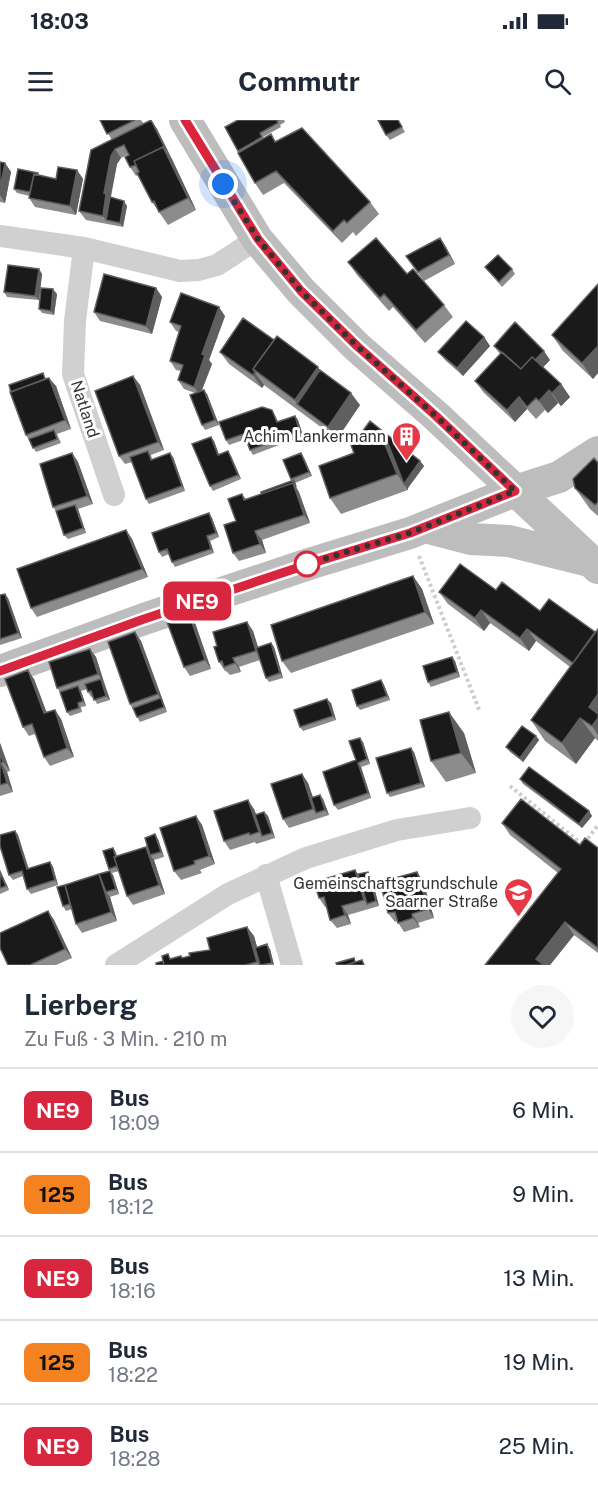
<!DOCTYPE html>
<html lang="de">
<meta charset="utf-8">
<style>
body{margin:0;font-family:"Public Sans",sans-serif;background:#f6f6f7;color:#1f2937;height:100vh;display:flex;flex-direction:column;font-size:22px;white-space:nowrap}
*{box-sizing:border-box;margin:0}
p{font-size:20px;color:#747a83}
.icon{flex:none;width:33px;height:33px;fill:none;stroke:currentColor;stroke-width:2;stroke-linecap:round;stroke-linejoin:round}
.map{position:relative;height:845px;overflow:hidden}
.panel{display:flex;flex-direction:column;background:#fff;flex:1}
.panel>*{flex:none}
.badge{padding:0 12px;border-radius:9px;font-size:21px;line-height:39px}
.you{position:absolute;width:30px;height:30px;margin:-15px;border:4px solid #fff;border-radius:50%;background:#1a73e8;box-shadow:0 0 0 9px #1a73e833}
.map>.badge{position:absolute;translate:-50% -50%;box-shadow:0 0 0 3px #fff}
.round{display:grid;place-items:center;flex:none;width:63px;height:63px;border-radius:32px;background:#f6f6f7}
.overview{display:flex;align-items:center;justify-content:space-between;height:102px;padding:0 24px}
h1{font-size:28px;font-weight:700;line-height:45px}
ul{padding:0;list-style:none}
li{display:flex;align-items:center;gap:18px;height:84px;padding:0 24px;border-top:2px solid #e0e1e3}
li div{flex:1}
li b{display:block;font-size:22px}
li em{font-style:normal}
li .badge{min-width:66px;font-weight:700;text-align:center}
.status{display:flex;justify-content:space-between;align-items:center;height:42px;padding:0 30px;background:#fff;direction:ltr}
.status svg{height:16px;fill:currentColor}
header{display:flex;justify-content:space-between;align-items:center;height:78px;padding:0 24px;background:#fff;font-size:27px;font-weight:700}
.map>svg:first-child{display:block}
</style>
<div class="status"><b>18:03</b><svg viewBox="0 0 49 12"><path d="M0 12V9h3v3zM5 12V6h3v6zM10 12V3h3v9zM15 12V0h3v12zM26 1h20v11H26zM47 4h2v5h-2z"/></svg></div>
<header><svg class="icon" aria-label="menu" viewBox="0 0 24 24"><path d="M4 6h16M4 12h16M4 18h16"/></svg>Commutr<svg class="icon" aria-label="search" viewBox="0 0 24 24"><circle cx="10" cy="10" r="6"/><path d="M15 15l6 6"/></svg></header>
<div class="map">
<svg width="598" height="845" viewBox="0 0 598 845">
<rect width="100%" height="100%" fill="#fff"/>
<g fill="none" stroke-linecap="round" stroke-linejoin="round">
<path stroke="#cdcdcd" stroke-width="4" stroke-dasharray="3 3" stroke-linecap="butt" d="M419,436L480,592
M510,666L583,725L598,705"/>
<path stroke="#d0d0d0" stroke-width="22" d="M0,116L84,128L180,151L199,150L217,145L257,119
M84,128L75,201L73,254L114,375
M266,755L292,845
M116,845L228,774L306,738L397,710L470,698"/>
<path stroke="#bdbdbd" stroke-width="32" d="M185,0L257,119L301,171L357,227L436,296L598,448
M425,407L471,419L509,421L585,440
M0,551L144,499L309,444L410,413L515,371L559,357L598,332"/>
</g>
<path fill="#8c8c8c" d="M100,0H141L144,4L151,0L157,9L196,90L168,105L152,82L138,55L136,56L130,47L129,34L121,38L117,44L111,77L127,86L123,107L86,100L79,91L112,20Z
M238,0H284L285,2L280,5L281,7L263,17L264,18L271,14L276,22L370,82L379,94L356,116L353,112L342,123L284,63L263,75L255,63L238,31Z
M398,0L405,12L390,20L386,15Z
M0,42L5,43L11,52L5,83L0,82Z
M77,50L83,59L76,95L35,87L29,78L30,76L17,73L14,69L39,55L56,59Z
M440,118L446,127L455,144L424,161L406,136Z
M348,142L407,154L444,185L453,197L425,223L393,187L389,191L357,155Z
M485,147L512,149L515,154L502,167Z
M39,149L42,154L39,180L7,177L4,172Z
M598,164V253L593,259L563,231L552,215Z
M156,168L162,177L152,214L100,201L94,192Z
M57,174L54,195L42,193L39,189Z
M225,196L209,240L212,244L202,270L207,274L219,305L205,310L202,305L195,273L184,269L178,260L181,251L176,250L170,241L179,212L176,211L170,202Z
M484,217L490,226L463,256L445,240L438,232Z
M274,220L320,250L360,285L337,319L264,265L262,268L229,244L220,232Z
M494,226L550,240L543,247L561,264L570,277L561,286L558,283L548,293L545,290L536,299L527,289L515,302L484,273L475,261L500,234Z
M133,256L140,265L164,330L151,335L152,339L173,337L185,371L149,384L146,379L132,342L125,344L119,336Z
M46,257L56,266L71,309L57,314L61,323L36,332L26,315Z
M275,295L278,302L295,296L298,300L303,316L253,335L250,330L246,319L229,325L226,320Z
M211,317L214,321L219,335L231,336L241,359L213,371L210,366Z
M72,333L78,342L93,384L78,389L86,413L68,419L64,415L56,391L53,387Z
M304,338L312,356L295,363L310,403L262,420L266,433L239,441L233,433L236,401L242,374L246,379L261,374L292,361L291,359Z
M420,341L424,346L408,368V370L341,394L330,378Z
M598,343V396L590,389L575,368Z
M209,393L212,398L219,417L210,421L214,433L175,447L172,442L169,434L162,437L159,432Z
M126,410L132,419L148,457L37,497L31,488Z
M413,456L422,469L434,504L291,553L282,541Z
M496,470L540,491L595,512L598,509V621L595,618L576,644L545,621L531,600L570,547L536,521L529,531L490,503L484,511L448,484L439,472Z
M0,475L8,478L22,518L0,525Z
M247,502L253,511L258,527L271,523L274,527L283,558L269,562L266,558L260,540L239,547L241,552L230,555L226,551H225L219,542L217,526Z
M195,503L211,549L190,556L184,547Z
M135,512L141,521L167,592L140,602L130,584Z
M90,529L96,537L110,580L97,584L93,576L91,577L88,572L87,569L81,571L86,586L81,587L82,592L70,596L67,592L60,572L57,568Z
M452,537L455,541L460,557L431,567L428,562Z
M34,559L47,593L55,590L61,599L74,637L50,646L44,637L35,614L29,616L23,607Z
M381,560L384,565L390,580L360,590L357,586Z
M331,583L336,600L303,611L300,607Z
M464,613L476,653L446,662L431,641Z
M536,616L539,620L523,642L510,632L506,627Z
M363,622L370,644L361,647L371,678L338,690L334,685L356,640Z
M0,623L10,651L7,652L13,672L0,676Z
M414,632L425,667L390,677L387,673Z
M302,654L308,663L313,677L320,675L323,679L329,695L289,708L283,699Z
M520,659L589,691L592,696L582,708L523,664Z
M254,689L256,694L264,692L268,696L275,718L256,724L255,722L230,730L224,721Z
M196,696L202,705L215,744L200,750L202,753L181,760L174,751Z
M502,703L580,725L598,728V833L574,815L550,845L558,753L510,715Z
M15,711L18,715L29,749L50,742L53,747L58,765L31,774L27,769L23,756L13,760L9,755Z
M158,719L164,737L154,740L165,774L133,785L127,776L119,751L112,753L109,749L113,728L116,732L117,736L149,730Z
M0,750L9,770L0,774Z
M355,750L358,754L368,752L371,756L379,786L348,795L351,804L337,808L330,800L326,787H325L319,778Z
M110,751L113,755L119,774L110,777L117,801L82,813L76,804L72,789L66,791L63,786Z
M417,752L423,761L434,798L418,803L420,807L404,812L397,801L395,802L388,793Z
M48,791L54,800L72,838L56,845H8Z
M247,807L254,816L257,827L270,829L274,845H156L171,839L182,838L210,830Z"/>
<path fill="#5f5f5f" d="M151,0L157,9L172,39L166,30Z
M163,27L172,39L196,90L188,78Z
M115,29L121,38L117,44L106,100L103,96L104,73L111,36Z
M5,43L11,52L5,83L0,75V69Z
M77,50L83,59L76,95L70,86Z
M124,81L127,86L123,107L120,103Z
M440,118L446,127L455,144L449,135Z
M39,149L42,154L39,180L35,176Z
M156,168L162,177L152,214L146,206Z
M53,169L57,174L54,195L51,191Z
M219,187L225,196L209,240L212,244L200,275L194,267L202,234Z
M484,217L490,226L463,256L457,248Z
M598,226V253L593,259L582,243Z
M544,231L550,240L530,261L524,253Z
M318,247L329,263L297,284L295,280Z
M255,253L264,265L262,268L253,255Z
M133,256L140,265L164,330L158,322Z
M49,258L56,266L71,309L65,300Z
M561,264L570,277L561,286L552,273Z
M204,270L207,274L219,305L215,300Z
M549,270L558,283L548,293L539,281Z
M351,273L360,285L337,319L328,307Z
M519,277L527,289L515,302L507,290Z
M295,296L298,300L303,316L300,312Z
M379,310L420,341L424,346L408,368V370L397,354Z
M211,317L214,321L221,340L218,335Z
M228,331L231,336L241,359L238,355Z
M72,333L78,342L93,384L87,376Z
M170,333L173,337L185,371L182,366Z
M301,333L304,338L312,356L309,352Z
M293,363L299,372L310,403L304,395Z
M75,385L78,389L86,413L83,408Z
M209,393L212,398L219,417L216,413Z
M126,410L132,419L148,457L142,449Z
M255,411L262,420L266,433L260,424Z
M207,416L210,421L214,433L211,429Z
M413,456L422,469L434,504L425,492Z
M5,474L8,478L22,518L18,513Z
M481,490L490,503L484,511L475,498Z
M189,494L195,503L211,549L205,540Z
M247,502L253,511L262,540L256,531Z
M527,509L536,521L529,531L520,518Z
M135,512L141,521L167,592L158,574Z
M271,523L274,527L283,558L280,553Z
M90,529L96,537L104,563L98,554Z
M452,537L455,541L460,557L457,552Z
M233,538L239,547L241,552L235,543Z
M28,550L34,559L50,602L44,593Z
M101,559L104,563L110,580L106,576Z
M381,560L384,565L390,580L387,576Z
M78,566L81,571L86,586L83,581Z
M598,574V615L592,606L589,587Z
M327,579L331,583L336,600L333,596Z
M55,590L61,599L74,637L67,628Z
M449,592L464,613L476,653L461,633Z
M580,598L595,618L576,644L562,623Z
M536,616L539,620L523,642L520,638Z
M360,618L363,622L370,644L367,639Z
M0,623L10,651L3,642L0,632Z
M411,628L414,632L425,667L421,663Z
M1,643L7,652L13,672L7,663Z
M358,643L361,647L371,678L368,673Z
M302,654L308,663L318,693H316L313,689Z
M320,675L323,679L329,695L325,690Z
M248,680L254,689L264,716H262L259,712Z
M589,691L592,696L582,708L579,704Z
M264,692L268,696L275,718L272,713Z
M196,696L202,705L215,744L209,736Z
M15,711L18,715L30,754L27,749Z
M155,714L158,719L164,737L161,732Z
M146,727L152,735H150L154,740L165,774L159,765Z
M50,742L53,747L58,765L55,760Z
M0,750L9,770L6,766L0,753Z
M355,750L361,759L367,784L364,780Z
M110,751L113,755L119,774L116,769Z
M368,752L371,756L379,786L376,781Z
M417,752L423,761L434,798L428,789Z
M99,754L106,772L110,777L117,801L111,792Z
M342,786L348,795L351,804L345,795Z
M48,791L54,800L72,838L65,829Z
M412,794L418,803L420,807L413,798Z
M565,802L574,815L550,845H540L536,839Z
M247,807L254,816L262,845H260L257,842Z
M267,824L270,829L274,845L272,843Z"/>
<path fill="#1a1a1a" stroke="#5f5f5f" stroke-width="1.5" d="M100,0H135L107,14Z
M151,0L166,30L163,27L134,41L136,45L130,47L125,37L129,35L124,25L115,29L111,36L104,73L106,74L103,96L79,91L91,30Z
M238,0H278L277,1L278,3L260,13L262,17L238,31L225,7Z
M378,0H398L402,7L386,15Z
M302,8L370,82L347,103L344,100L333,111L276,51L255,63L238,33L271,14L275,22Z
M163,27L188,78L159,92L154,81L152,82L137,53L139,52L134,41Z
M0,42L5,43L0,69Z
M58,47L77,50L70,86L29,78L34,54L56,59Z
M18,49L38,53L37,55L34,54L30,72L14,69Z
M110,77L124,81L120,103L106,100Z
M376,118L407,154L413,149L444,185L416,210L384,174L380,178L348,142Z
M440,118L449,135L418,152L406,136Z
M498,135L512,149L499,162L485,147Z
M8,145L39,149L35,176L4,172Z
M104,154L156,168L146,206L94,192Z
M598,164V226L582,243L552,215Z
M41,168L53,169L51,191L39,189Z
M181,173L219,187L202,234L205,235L194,267L178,260L183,245L170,241L181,206L170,202Z
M243,198L274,220L253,249L255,253L253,255L220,232Z
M466,201L484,217L457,248L438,232Z
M515,202L544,231L535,240L532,237L521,249L494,226Z
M277,216L318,247L295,280L253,249Z
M502,232L521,249L532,237L561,264L552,273L549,270L539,281L536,278L527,287L519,277L507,290L475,261Z
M320,250L351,273L328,307L297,284Z
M43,253L45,259L11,272L9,265Z
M133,256L158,322L119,336L95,271Z
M49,258L65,300L26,315L10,272Z
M204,270L215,300L202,305L190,275Z
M262,287L272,290L277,302L295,296L300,312L250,330L244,314L226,320L219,302Z
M370,301L420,341L404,364L387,321L379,310L359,316Z
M54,310L57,319L33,328L29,319Z
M379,310L397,354L330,378L319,346L354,333L349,320Z
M211,317L218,335L228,331L238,355L210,366L192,324Z
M148,331L151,340L170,333L182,366L146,379L130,337Z
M72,333L87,376L53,387L40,344Z
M301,333L309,352L291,359L283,340Z
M594,338L598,343V382L595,385L575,368L573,359Z
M294,360L296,367L293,363L261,374V372Z
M293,363L304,395L255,411L260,424L233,433L224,405L236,401L228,379L242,374L244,380Z
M75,385L83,408L64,415L56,391Z
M209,393L216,413L207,416L211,429L172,442L167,429L159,432L152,413Z
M126,410L142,449L31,488L17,449Z
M460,444L496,470L502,462L540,491L549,479L595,512L573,543L527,509L520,518L481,490L475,498L439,472Z
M413,456L425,492L282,541L271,505Z
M5,474L18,513L0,519V475Z
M189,494L205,540L184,547L167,502Z
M247,502L256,531L233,538L235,543L224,547L222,541L219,542L214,527L217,526L213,512Z
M598,509V574L589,587L598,594V598L592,606L580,598L562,623L531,600Z
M135,512L158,574L130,584L108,522Z
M271,523L280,553L266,558L256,528Z
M90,529L98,554L57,568L49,542Z
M452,537L457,552L428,562L423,546Z
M28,550L44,593L55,590L67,628L44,637L32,604L23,607L5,559Z
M101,559L106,576L94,580L91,571L88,572L85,564Z
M381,560L387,576L357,586L352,570Z
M78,566L83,581L78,583L79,588L67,592L60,572Z
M161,578L164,587L137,597L133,588Z
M327,579L333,596L300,607L294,590Z
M449,592L461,633L431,641L420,600Z
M522,606L536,616L520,638L506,627Z
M360,618L367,639L358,643L368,673L334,685L323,652L356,640L349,621Z
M411,628L421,663L387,673L376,638Z
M0,632L3,642L1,643L7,663L0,665Z
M529,647L589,691L579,704L520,659Z
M302,654L313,689L283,699L271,664Z
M320,675L325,690L316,693L311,678Z
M521,679L580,725L585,718L598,728V828L565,802L536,839L544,845H485L561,749L502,703Z
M248,680L259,712L250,715L249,713L224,721L214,691Z
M264,692L272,713L262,716L255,695Z
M196,696L209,736L194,741L195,744L174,751L160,708Z
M15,711L27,749L50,742L55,760L27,769L22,751L9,755L0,726V715Z
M155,714L161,732L150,735L145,718Z
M146,727L159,765L127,776L114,737Z
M113,728L116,737H114L117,746L109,749L103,731Z
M355,750L364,780L342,786L345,795L330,800L324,777L319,778L314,762Z
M110,751L116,769L106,772L99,754Z
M368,752L376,781L367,784L358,754Z
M417,752L428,789L412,794L413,798L398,803L395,792L388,793L380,762Z
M0,753L6,766L0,768Z
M99,754L111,792L76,804L65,765Z
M65,765L70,784L63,786L57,767Z
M48,791L65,829L30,845H8L0,828V813Z
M247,807L257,842L245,845H164L162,836L168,834L170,839L181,836L182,838L190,836L189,833L210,830L207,818Z
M267,824L272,843L260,845L255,828Z
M354,838L355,842L346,845H337L336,843Z
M362,840L364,845H346Z
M163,841L164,845H156V843Z"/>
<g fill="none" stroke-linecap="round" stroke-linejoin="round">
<defs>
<path id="line" d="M0,551L144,499L309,444L410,413L515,371L436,296L357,226L301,171L258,119L185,0"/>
</defs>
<use href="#line" stroke="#fff" stroke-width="14"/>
<use href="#line" stroke="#d7263d" stroke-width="9"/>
<path stroke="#333" stroke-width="6" stroke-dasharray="0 10.8" d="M223,64L258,119L301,171L357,226L436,296L515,371L410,413L307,444"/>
</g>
<defs>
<symbol id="building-pin" viewBox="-11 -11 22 30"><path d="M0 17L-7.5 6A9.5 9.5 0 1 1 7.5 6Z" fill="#e63946" stroke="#fff"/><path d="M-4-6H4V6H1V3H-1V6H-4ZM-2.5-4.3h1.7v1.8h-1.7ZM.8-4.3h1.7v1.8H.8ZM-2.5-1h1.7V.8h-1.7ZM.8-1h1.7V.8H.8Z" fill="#fff"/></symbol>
<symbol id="school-pin" viewBox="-11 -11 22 30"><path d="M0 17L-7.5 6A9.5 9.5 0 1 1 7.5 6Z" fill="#e63946" stroke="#fff"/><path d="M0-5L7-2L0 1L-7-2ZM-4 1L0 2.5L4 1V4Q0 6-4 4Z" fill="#fff"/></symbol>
</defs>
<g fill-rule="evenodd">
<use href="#building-pin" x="390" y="300" width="33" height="45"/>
<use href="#school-pin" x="502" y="756" width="33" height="45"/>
</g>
<circle fill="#fff" stroke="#d7263d" stroke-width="3" cx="307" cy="444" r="12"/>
<g text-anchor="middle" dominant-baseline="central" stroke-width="6" stroke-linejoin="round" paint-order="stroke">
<g font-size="16" fill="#333" stroke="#fff">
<text transform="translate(85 289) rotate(72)">Natland</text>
</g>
<g font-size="16" fill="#333" stroke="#fff" text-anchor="end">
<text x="386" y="316">Achim Lankermann</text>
<text x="498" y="763">Gemeinschaftsgrundschule<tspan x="498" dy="18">Saarner Straße</tspan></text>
</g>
</g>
</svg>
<div class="you" style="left:223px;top:64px"></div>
<b class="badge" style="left:197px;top:481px;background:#d7263d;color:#fff">NE9</b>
</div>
<section class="panel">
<div class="overview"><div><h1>Lierberg</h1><p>Zu Fuß · 3 Min. · 210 m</p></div><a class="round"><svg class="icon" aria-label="heart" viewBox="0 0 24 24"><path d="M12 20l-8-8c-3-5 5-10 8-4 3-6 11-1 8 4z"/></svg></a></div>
<ul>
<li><span class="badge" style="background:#d7263d;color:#fff">NE9</span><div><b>Bus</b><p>18:09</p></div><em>6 Min.</em></li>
<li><span class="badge" style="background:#f58220;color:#111">125</span><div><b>Bus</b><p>18:12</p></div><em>9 Min.</em></li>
<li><span class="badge" style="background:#d7263d;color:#fff">NE9</span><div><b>Bus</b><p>18:16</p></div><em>13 Min.</em></li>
<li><span class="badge" style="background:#f58220;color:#111">125</span><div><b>Bus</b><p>18:22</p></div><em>19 Min.</em></li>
<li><span class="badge" style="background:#d7263d;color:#fff">NE9</span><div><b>Bus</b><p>18:28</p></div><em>25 Min.</em></li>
</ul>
</section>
